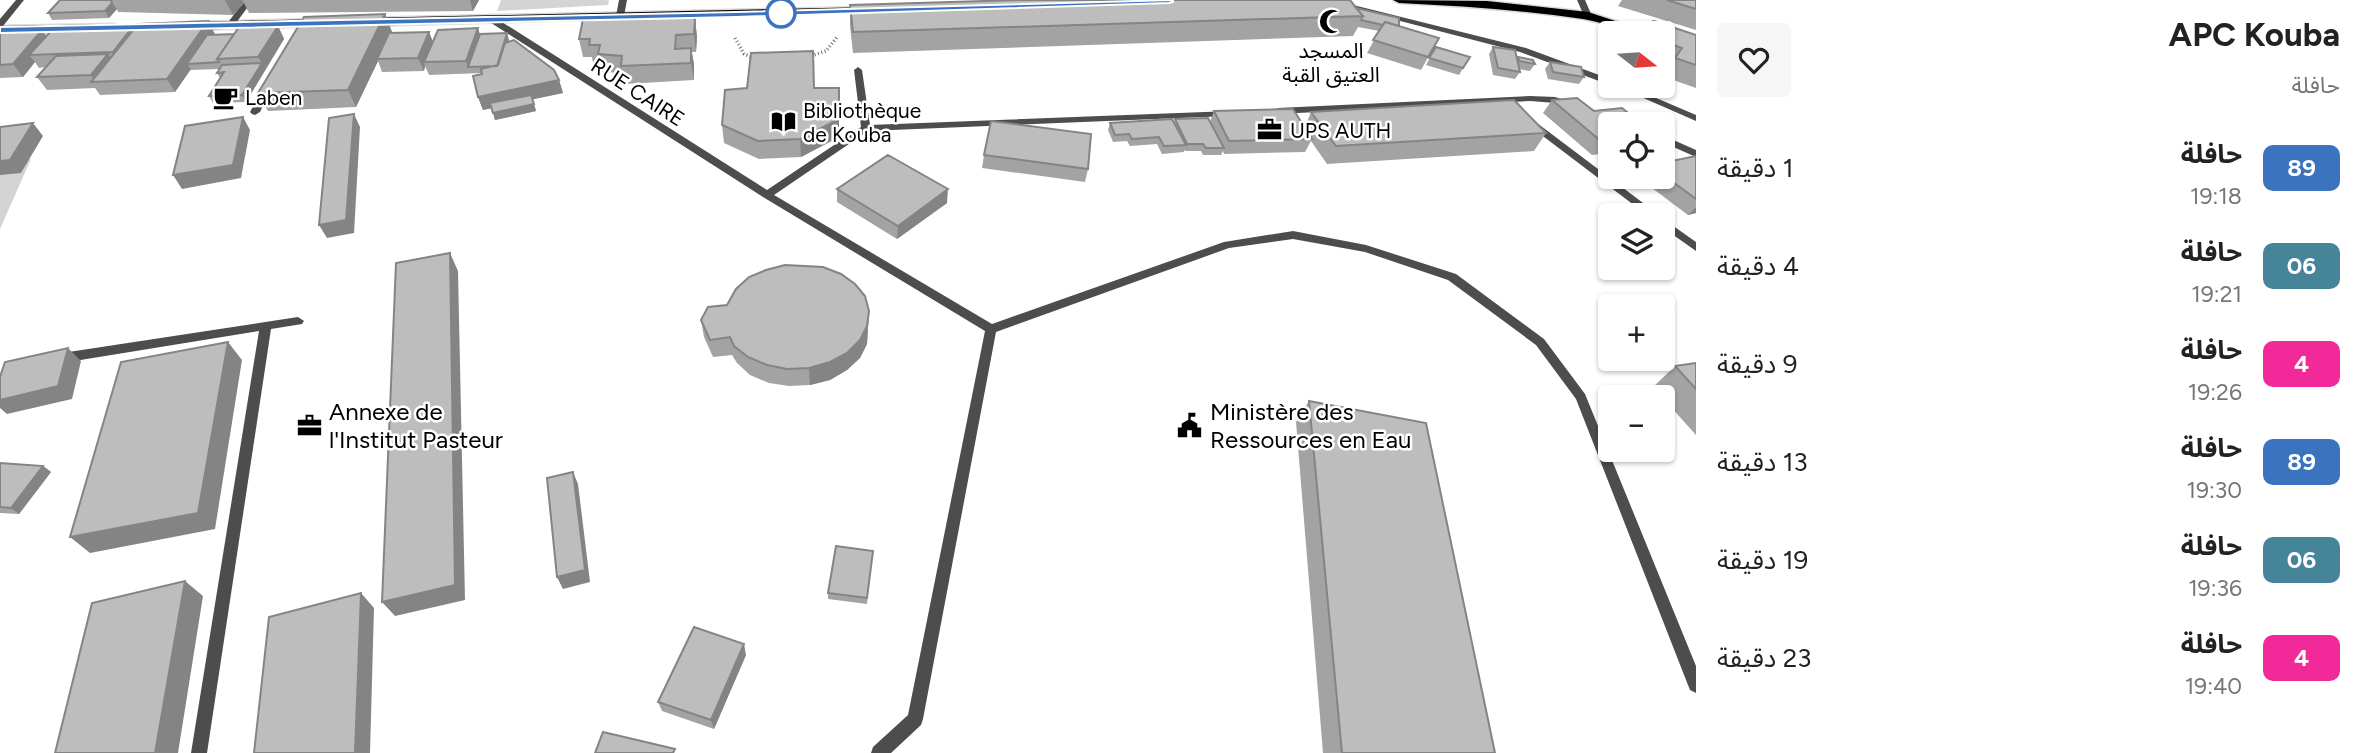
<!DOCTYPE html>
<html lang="ar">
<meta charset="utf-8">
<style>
body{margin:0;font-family:Figtree,"Noto Sans Arabic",sans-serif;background:#f6f6f6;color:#222;direction:rtl;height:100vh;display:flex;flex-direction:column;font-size:26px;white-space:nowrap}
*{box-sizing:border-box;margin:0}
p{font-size:23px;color:#767676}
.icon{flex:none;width:38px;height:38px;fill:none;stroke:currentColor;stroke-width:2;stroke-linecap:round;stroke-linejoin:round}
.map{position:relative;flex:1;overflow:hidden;direction:ltr}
.side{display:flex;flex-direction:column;background:#fff;width:665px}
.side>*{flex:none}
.badge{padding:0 14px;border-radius:10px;font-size:24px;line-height:46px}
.needle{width:46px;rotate:107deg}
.controls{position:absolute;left:1598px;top:21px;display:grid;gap:14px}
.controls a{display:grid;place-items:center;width:77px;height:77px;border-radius:7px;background:#fff;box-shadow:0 2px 5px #0004;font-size:35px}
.map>.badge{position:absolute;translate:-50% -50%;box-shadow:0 0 0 4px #fff}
.round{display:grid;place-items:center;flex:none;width:74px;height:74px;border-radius:7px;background:#f6f6f6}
.overview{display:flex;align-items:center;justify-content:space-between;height:119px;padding:0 21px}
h1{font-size:33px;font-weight:700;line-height:52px}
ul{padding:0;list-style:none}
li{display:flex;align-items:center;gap:21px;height:98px;padding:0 21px}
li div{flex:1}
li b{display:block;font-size:26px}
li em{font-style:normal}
li .badge{min-width:77px;font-weight:700;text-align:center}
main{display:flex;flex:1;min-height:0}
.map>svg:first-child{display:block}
</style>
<main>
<section class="side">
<div class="overview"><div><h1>APC Kouba</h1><p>حافلة</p></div><a class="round"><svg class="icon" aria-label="heart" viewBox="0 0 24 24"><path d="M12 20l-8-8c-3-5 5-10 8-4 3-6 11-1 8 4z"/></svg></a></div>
<ul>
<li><span class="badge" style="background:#3c73bf;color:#fff">89</span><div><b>حافلة</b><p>19:18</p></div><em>1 دقيقة</em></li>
<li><span class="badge" style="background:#468499;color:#fff">06</span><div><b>حافلة</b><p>19:21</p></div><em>4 دقيقة</em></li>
<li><span class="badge" style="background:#f22a99;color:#fff">4</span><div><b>حافلة</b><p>19:26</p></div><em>9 دقيقة</em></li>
<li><span class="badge" style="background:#3c73bf;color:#fff">89</span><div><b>حافلة</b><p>19:30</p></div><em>13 دقيقة</em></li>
<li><span class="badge" style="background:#468499;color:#fff">06</span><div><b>حافلة</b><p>19:36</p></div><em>19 دقيقة</em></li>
<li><span class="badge" style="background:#f22a99;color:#fff">4</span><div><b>حافلة</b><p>19:40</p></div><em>23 دقيقة</em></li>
</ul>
</section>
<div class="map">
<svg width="1696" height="753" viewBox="0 0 1696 753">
<rect width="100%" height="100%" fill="#fff"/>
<path fill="#d4d4d4" d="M501,0H609L608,5L497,11Z
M31,159L0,229V164Z"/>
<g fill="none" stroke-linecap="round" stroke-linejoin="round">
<defs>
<path id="major" d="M1393,0L1487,1L1588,12L1652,33C1628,34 1607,23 1583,19C1522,10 1461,6 1399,3Z
M871,7L877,10L875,12L364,26L358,22L364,18Z
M322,19L328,23L326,26L189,30L183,26L189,22Z
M115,24L121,28L119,31L0,34V26Z"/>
</defs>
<use href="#major" stroke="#dbdbdb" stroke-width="3"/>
<path stroke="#6f6f6f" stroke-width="3.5" stroke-dasharray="1 2.5" stroke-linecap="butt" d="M735,38L744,54L754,58
M808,57L826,51L838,36"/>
<path fill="#4d4d4d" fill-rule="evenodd" d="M16,0H24L3,26H0V19Z
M245,0H253L233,27H227L226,25Z
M619,0H627L624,16L620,18L616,16Z
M1319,0H1333L1526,48L1610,79V85L1520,52Z
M1577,0H1585L1592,16L1591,18H1585Z
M488,17H494L767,190L861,127L854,70L858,67L862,70L870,125L1231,111L1233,113L1228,116L868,131L774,195L992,324L1224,242L1293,231L1366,245L1456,274L1544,339L1585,394L1696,666V693L1690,690L1688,685L1576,399L1536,345L1448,280L1365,252L1293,239L1229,248L996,332L923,719L921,725L891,753H871L873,747L908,715L985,331L763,197L488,21Z
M269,82L273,85L260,112L255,115L252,114L250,112L265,85Z
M1616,86H1628L1696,115V121Z
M1530,96L1555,97L1578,104L1573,107L1555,103L1530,101L1278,114L1273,111L1278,108Z
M1534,122L1537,123L1659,215H1647L1531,127L1529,125Z
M1662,135L1696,150V157L1662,142Z
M1662,218L1696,242V251L1662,227Z
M298,317L304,321L302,324L271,329L207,753H191L259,331L62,363L56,358L62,353Z"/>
<use href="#major" fill="#000" fill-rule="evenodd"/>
</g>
<path fill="#a3a3a3" d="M60,0H479L473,11L249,13L244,3L233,15L118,12L117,9L109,18L52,20L48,13Z
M1622,0H1696V30L1618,6Z
M850,5L1356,8L1399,26L1439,38L1421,70L1367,53L1379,31L1358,27L1353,36L853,53L850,26Z
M385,14L392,32L391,33L429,32L433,42L480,34L509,40V42L559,80L563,93L532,99L536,111L495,120L492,108L483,110L478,97L482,73L429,75L425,66L424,71L382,72L378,61L356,107L268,111L258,93Z
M695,19L697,37L696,52H692L694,65V80L625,84L622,73L602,72L600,62L593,63L592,57H583L579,39Z
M278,26L284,39L246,102L213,103L209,96L220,78L217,73L219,69L191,70V69L175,92L100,95L95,88L47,90L37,77L46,67L39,68L35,62L23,77L0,78V32L42,30L46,36L135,28L215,34V35L234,34Z
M1631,27L1696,35V88L1662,76V74L1669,66L1662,64V33H1626Z
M1436,47L1470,57L1459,75L1426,65Z
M1493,47L1517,59L1518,57L1535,64L1530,71L1519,69L1520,72L1515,79L1493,75L1489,54Z
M1550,62L1584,77L1579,84L1548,79L1545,69Z
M814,88L839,137L801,157L759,159L724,143L722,125Z
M1552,100L1594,111L1610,124V153L1592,155L1543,113Z
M1214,111L1305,127L1311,112L1546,133L1534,151L1327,164L1311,141L1305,152L1224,154L1223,151L1221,155H1203L1201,151H1185L1184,150V152L1162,154L1157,144L1130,146L1127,141L1113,142L1108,130L1110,123H1174L1175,119L1210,122Z
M984,155L1088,169L1085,182L982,168Z
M1696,156V213L1688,215L1640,179L1642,177H1662V163Z
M837,189L947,203L897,239L837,202Z
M869,311L867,344L860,358L847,370L830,380L810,385L789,386L769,383L750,375L737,363L732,355L713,357L704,337L701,320Z
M1696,363V435L1653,387L1675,366Z
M1309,401L1495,753H1323L1296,422Z
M0,463L43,466L51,472L19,514L0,513Z
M872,557L867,604L828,599V593Z
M746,655L714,729L662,711L658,702Z"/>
<path fill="#848484" d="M225,0H242L244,3L233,15Z
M470,0H479L473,11Z
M112,3L117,9L109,18L105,11Z
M385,14L392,32L379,59H377L378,61L356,107L348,90Z
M695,19L697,37L696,52L694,34Z
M208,21L215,34L195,63L187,64L191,69L175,92L167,79Z
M133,26L141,39L122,64L113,52Z
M278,26L284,39L246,102L242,95L262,63L258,57Z
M478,28L482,41L468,67L466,61Z
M42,30L51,42L29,55L35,62L23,77L13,64Z
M429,32L434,45L424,62L425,66L424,71L418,58Z
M507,33L509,40L499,73L497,66Z
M691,48L694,65V80L691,63Z
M108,54L117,66L95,82L91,75Z
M559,80L563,93L483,110L478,97Z
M534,104L536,111L495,120L493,113Z
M354,114L360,127L354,233L327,238L319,225Z
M243,117L250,130L241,178L182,189L173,175Z
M839,119V137L801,157L800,139Z
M33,123L43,136L21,173L0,175V161Z
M948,189L947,203L897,239L898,226Z
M1696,207V213L1688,215Z
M450,253L458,271L465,600L395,616L382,602Z
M869,311L867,344L860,358L847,370L830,380L810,385L809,368Z
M228,342L242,360L215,529L90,553L70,537Z
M68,348L81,361L72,399L7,414L0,408V400Z
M43,466L51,472L19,514L11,508Z
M573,472L578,484L590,582L563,589L557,577Z
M185,581L203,596L178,753H155Z
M361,593L374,608L370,753H355Z
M744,644L746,655L714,729L711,720Z"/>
<path fill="#bdbdbd" stroke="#848484" stroke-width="2" d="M60,0H111L112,3L105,11L48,13Z
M1018,0H1350L1363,16L853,32L850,5Z
M1667,0H1696V9Z
M1356,8L1399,18V26L1385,22L1383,25L1361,20L1363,16Z
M385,14L348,90L258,93L304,17Z
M684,15L695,19L694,34L676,35L675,49L691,48V63L621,66L622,56L598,54L600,45H589L590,39H579L583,19Z
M208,21L167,79L91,82L138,24Z
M1654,21L1696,35V65L1675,58L1682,48L1662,41V33H1642L1631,27Z
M1385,22L1439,38L1428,57L1373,40Z
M133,26L113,52L29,55L52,30Z
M278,26L258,57L217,59L239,27Z
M478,28L466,61L424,62L438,30Z
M42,30L13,64L0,65V32Z
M429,32L418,58L377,59L389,33Z
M507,33L497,66L468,67L480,34Z
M234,34L217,59L219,62L187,64L207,35Z
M514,40L554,70L559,80L478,97L473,76L482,74L481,69L498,65L505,43Z
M1436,47L1470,57L1463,68L1429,58Z
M1493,47L1515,50L1520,72L1498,68Z
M813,51L814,88H839V119L800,139L758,141L722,125L725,90L747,88L751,53Z
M108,54L91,75L37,77L56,56Z
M1518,57L1533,60L1535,64L1519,61Z
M1550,62L1581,67L1584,77L1553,72Z
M262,63L242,95L209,96L224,72L217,73L222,65Z
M531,95L534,104L493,113L490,103Z
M1577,98L1594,111L1622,108L1642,124H1610V141L1602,142L1552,100Z
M1514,100L1546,133L1336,146L1311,112Z
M1293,109L1312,139L1229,141L1214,111Z
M354,114L346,220L319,225L329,118Z
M243,117L233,165L173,175L185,126Z
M1208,118L1224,148H1206L1203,144H1187L1175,119Z
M1172,119L1186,145L1164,146L1159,137L1132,139L1129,134L1115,135L1110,123Z
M991,121L1091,134L1088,169L984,155Z
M33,123L10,160L0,161V127Z
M888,155L948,189L898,226L837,189Z
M1696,156V199L1662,174V163Z
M450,253L455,585L382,602L396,263Z
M785,265L823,267L841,274L855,284L865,296L869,311L867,326L860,340L847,353L830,362L809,368L787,369L767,365L748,357L734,346L730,337L710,340L701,320L708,307L727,305L736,289L749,277L766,270Z
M228,342L198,513L70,537L121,362Z
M68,348L58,386L0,400V377L5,362Z
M1696,363V389L1675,366Z
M1309,401L1426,423L1495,753H1342Z
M0,463L43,466L11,508L0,507Z
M573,472L585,570L557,577L547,478Z
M836,546L873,551L867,598L828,593Z
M185,581L155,753H55L92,603Z
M361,593L355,753H254L269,617Z
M694,627L744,644L711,720L658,702Z
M603,732L675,749L673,753H595Z"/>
<path fill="#3c73bf" stroke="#fff" stroke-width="2" d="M1169,3L736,17L0,33V27L736,12L1173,0V2Z"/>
<defs>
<symbol id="mosque-bare" viewBox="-9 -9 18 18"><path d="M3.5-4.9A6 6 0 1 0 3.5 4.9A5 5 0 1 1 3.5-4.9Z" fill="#000" stroke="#fff" stroke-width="2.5" paint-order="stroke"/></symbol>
<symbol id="cafe-bare" viewBox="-9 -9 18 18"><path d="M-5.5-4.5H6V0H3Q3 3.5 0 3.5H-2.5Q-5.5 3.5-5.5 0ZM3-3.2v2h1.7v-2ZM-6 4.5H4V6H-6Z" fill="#000" stroke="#fff" stroke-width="2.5" paint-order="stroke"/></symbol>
<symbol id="library-bare" viewBox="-9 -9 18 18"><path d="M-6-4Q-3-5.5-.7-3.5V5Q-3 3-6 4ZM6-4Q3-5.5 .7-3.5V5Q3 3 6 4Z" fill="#000" stroke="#fff" stroke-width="2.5" paint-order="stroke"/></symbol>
<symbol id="office-bare" viewBox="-9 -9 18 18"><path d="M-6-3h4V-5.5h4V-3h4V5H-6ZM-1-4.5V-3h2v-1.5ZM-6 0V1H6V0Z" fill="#000" stroke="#fff" stroke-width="2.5" paint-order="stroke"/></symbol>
<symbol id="civic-bare" viewBox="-9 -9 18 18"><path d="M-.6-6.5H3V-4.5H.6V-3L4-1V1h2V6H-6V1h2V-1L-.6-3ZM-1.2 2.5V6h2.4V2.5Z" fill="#000" stroke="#fff" stroke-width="2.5" paint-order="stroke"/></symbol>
</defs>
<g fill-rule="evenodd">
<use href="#mosque-bare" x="1314" y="4" width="35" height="35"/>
<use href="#cafe-bare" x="208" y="80" width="35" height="35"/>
<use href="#library-bare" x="766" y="104" width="35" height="35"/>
<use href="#office-bare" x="1252" y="112" width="35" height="35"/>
<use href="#office-bare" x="292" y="408" width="35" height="35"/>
<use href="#civic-bare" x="1172" y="408" width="35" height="35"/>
</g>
<circle fill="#fff" stroke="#3c73bf" stroke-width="3.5" cx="781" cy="13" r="14"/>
<g text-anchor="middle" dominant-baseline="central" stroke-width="5" stroke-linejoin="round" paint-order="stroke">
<g font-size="21" fill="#000" stroke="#fff" text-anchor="start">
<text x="1331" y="50" text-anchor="middle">المسجد<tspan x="1331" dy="24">العتيق القبة</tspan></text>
<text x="245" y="97">Laben</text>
<text x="803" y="110">Bibliothèque<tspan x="803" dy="24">de Kouba</tspan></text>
<text x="1290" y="130">UPS AUTH</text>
</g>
<g font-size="21" fill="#000" stroke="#fff">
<text transform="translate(638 92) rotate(33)">RUE CAIRE</text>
</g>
<g font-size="24" fill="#000" stroke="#fff" text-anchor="start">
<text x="329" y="411">Annexe de<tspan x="329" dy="28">l'Institut Pasteur</tspan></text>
<text x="1210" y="411">Ministère des<tspan x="1210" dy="28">Ressources en Eau</tspan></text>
</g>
</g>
</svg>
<div class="controls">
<a><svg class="needle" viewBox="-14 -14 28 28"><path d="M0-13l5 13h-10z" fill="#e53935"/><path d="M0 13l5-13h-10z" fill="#767676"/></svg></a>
<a><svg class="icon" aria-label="locate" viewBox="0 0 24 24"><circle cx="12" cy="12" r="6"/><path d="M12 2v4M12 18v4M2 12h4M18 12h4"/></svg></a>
<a><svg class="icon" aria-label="layers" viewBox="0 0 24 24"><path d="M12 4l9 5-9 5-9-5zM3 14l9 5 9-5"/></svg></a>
<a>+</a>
<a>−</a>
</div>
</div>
</main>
